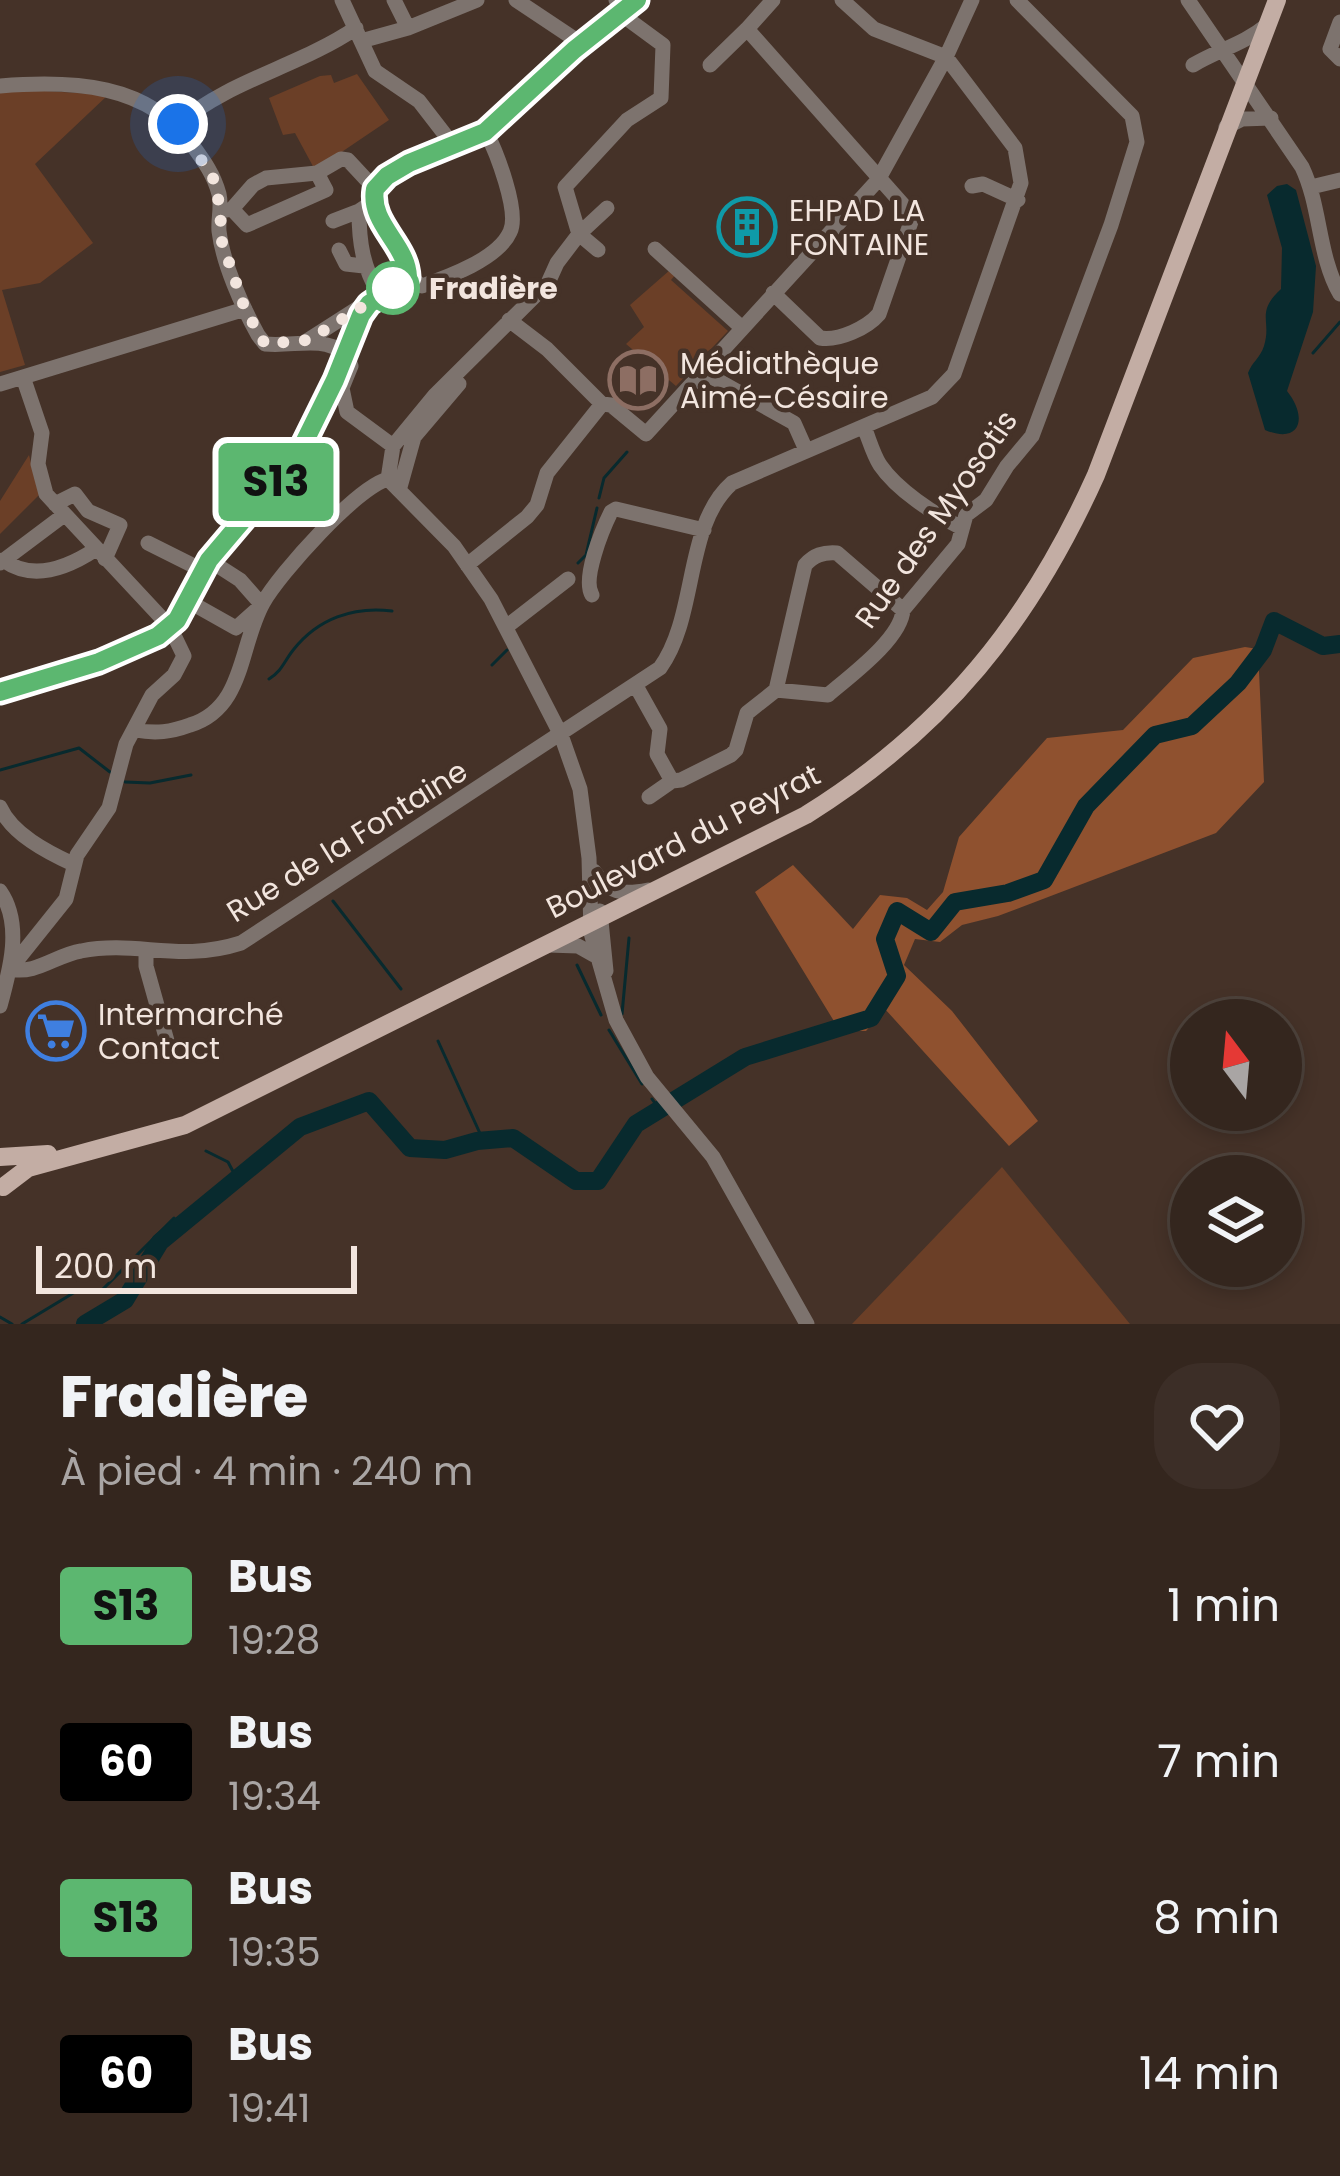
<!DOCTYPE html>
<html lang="fr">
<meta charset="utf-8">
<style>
body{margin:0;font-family:Poppins,sans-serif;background:#3c2e27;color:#f1f3f6;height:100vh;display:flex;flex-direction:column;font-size:45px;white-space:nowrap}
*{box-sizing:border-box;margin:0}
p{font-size:39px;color:#a9a5a4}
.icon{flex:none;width:66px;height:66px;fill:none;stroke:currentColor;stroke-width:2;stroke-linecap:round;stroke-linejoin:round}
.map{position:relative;height:1324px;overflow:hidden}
.side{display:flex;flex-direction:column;background:#34261e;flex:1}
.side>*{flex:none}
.badge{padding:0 24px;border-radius:9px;font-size:42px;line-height:78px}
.needle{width:78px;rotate:344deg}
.buttons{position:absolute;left:1170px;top:999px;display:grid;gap:24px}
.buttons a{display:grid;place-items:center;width:132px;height:132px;border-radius:50%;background:#34261e;box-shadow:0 6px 18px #0003,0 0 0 3px #4e433c;font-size:60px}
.scale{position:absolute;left:36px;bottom:30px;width:321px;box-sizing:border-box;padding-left:12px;border:6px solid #f2e5de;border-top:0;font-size:33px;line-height:42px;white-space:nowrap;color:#f2e5de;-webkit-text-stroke:9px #453228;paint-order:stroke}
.you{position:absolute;width:60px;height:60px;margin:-30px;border:9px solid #fff;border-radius:50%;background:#1a73e8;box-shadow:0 0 0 18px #1a73e833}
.map>.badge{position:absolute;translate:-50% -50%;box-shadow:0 0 0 6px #fff}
.round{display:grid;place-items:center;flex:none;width:126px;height:126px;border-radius:48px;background:#3c2e27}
.summary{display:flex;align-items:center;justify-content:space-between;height:204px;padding:0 60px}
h1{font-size:57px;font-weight:800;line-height:90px}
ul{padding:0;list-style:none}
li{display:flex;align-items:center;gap:36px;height:156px;padding:0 60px}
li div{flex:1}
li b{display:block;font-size:45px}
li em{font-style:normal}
li .badge{min-width:132px;font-weight:700;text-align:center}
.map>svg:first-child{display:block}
</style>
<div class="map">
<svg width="1340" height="1324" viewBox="0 0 1340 1324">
<rect width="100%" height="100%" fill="#453228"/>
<path fill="#6b3f27" d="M357,74L389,120L315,170L295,133L283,135L269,98L320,76L331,75L334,83Z
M0,88L108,95L35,164L93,243L40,283L2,290L25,365L0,372Z
M670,270L676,274L671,280L728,331L676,386L626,344L644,327L630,305Z
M29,455L39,495L0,534V501Z
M1002,1167L1130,1324H852Z"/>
<path fill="#8f512f" d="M1245,647L1258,649L1264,782L1216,833L998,916L962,925L940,942L915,939L904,965L952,1011L1038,1121L1009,1146L885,1009L866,1031H840L755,892L793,865L853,929L880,895L907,898L927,910L943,892L959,837L1047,738L1123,730L1193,658Z"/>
<path fill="#082a2e" d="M1287,184L1296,190L1316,266L1313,312L1287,391C1308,417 1301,445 1265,430L1248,373C1252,362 1260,358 1264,346C1272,320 1255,313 1281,289L1282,248L1267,195L1277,186Z"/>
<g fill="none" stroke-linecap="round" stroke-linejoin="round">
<path stroke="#082a2e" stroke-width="3" d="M1313,353L1340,322
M599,498L604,478L627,452
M578,563L586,555L597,508
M492,665L507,650
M269,679C283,670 284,661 294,649C318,619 353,606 392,611
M0,770L79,748L110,772
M125,782L150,783L191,775
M333,901L401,989
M577,965L601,1015
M622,1014L629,938
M609,1030L642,1084
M438,1041L483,1140
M652,1099L657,1106L663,1102
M206,1151L228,1162L237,1179
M0,1317L12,1324
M22,1324L75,1292L102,1290L174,1218"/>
<path stroke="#082a2e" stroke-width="18" d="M85,1324L125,1300L160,1242L300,1127L369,1101L410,1148L445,1150L477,1141L513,1138L576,1181H598L636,1124L745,1057L871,1018L897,976L885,939L897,911L931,932L955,902L1008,893L1044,880L1086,806L1155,735L1192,726L1238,683L1263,650L1274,621L1323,646L1340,644"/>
<path stroke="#7d736e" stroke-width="15" d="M342,0L375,71L419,101L453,145
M394,0L408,28
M516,0L582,44
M1188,0L1302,167C1321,207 1318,256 1340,294
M1340,22L1330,49L1340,59
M361,41L408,28L477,0
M710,65L747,29
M1193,65C1218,50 1244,44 1267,25
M0,86C71,80 149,83 193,146C204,161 214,175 219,194C222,207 218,218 219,231C223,264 242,306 258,335L265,344C296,347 317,335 346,353
M178,124C230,80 300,66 356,28
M1226,127L1242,119L1271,118
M972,186L983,184L1018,200
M1311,187L1340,180
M374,201L359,211C359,244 363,267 380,296
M232,209L247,225L326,190L317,173
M222,211L232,209L253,185L266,178L317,173L341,159L348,160L375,189
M333,221L359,211
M655,249L741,327
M339,250L346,264L364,266
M598,250L579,234L607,208
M408,276C407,244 369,224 375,189L387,176L409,163L486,132L574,50L637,0
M408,276L422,286C448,277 498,259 510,232C520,212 496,151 486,132
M773,293L820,338C839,341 867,328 879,314L913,216L747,29L773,0
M509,320L547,349L602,404
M308,340L408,276
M346,353L351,366L342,388L347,412L393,446L388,479L454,546L491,599L561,735L580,789L589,858L591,933L616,1020L647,1077L713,1157L807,1324
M701,371L794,423L806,450
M0,384L245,309
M602,404L611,405L646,434L878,180L946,57L874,29L842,0
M864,427C869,439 873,454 880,465C897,490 934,514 960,527
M393,446L435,395L548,283L557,263L579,234L565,187L627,120L661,98L663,45L629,20L616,0
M400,487L414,437L459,384
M55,504L75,494L88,511L120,525L105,559
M148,543L202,570
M3,560C33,582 69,567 96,549
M0,563L64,515
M467,565L527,517L537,505L547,473L602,404
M592,595C582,579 602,530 611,512L616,509L704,530
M188,601L236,628L262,605L240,580L209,560
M506,627L568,579
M636,686L660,729L657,754L672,781L681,780L731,755L736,750L747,713L776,690L828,695C850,676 901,639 903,610L958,544L966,515L986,500L1007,466L1032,436L1111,225L1137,142L1132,116L1017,0
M776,690L805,565C814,555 823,552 837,553L903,610
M0,692L99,662L158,636L177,620L209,560L298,455L369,304
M135,730C156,734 171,732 190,725C245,708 239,646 263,603C280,573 357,487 388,479
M649,797L672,781
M0,807C12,834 47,852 73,864
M594,871C608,893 622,895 648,890
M0,891C23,924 10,970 0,1006
M600,911L606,971
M548,945L578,946L594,955
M146,952V966L169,1048
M10,969C36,975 56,955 81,951C138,940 178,963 241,943L660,668C698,616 684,525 732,483L932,397L954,374L1021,183L1015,148L946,57L972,0
M10,969L66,899L77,855L109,808L126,744L152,695L174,675L184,656L170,627L46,494L38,464L42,433L23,377"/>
<path stroke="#c3ada4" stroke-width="18" d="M0,1157L48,1154
M3,1187L28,1168L185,1125L806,815C944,729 1030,622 1096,475L1277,0"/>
</g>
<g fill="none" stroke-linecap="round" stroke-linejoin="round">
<defs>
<path id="line" d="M0,692L99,662L158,636L177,620L209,560L298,455L335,380L361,315L369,304L408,277C407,244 369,224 375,189L387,176L409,163L485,132L574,50L637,0"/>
</defs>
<use href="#line" stroke="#fff" stroke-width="27"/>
<use href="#line" stroke="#5cb770" stroke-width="18"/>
<path stroke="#f2e5de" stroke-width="12" stroke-dasharray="0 21.6" d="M178,124L213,178L221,211L220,236L245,309L265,344L308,340L393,288"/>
</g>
<defs>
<symbol id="building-ring" viewBox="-11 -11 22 22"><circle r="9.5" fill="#453228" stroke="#0f9aa8" stroke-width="1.5"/><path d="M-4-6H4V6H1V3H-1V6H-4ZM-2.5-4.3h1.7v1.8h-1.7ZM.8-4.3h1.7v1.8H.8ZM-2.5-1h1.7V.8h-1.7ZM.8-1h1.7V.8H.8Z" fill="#0f9aa8"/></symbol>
<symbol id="library-ring" viewBox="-11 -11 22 22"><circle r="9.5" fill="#453228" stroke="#8d6e63" stroke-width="1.5"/><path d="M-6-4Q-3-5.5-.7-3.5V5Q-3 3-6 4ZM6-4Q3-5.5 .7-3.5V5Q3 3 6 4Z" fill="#8d6e63"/></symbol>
<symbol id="supermarket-ring" viewBox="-11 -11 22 22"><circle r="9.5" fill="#453228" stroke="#3f7fe0" stroke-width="1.5"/><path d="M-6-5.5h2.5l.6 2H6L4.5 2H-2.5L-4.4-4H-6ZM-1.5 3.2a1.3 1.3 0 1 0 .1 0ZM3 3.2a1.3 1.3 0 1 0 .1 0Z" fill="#3f7fe0"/></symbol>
</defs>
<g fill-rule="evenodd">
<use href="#building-ring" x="714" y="194" width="66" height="66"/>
<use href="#library-ring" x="605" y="347" width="66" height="66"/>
<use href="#supermarket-ring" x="23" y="998" width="66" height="66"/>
</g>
<circle fill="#fff" stroke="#5cb770" stroke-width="6" cx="393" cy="288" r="24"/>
<g text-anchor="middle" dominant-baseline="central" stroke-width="9" stroke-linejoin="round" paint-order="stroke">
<g font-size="30" fill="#f2e5de" stroke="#453228" text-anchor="start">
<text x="789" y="210">EHPAD LA<tspan x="789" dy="34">FONTAINE</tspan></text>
<text x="680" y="363">Médiathèque<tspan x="680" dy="34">Aimé-Césaire</tspan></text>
<text x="98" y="1014">Intermarché<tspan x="98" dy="34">Contact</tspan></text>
</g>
<g font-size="30" font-weight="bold" fill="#f2e5de" stroke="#453228" text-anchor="start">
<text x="429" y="288">Fradière</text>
</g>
<g font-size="30" fill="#f2e5de" stroke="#453228">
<text transform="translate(936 519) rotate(-55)">Rue des Myosotis</text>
<text transform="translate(347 841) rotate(-32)">Rue de la Fontaine</text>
<text transform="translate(683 841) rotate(-27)">Boulevard du Peyrat</text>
</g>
</g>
</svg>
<div class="buttons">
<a><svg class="needle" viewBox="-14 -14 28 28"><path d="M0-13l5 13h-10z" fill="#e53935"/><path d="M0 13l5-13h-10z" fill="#a9a5a4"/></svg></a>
<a><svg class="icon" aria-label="layers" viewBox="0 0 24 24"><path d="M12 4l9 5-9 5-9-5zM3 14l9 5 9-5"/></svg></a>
</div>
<div class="scale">200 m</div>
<div class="you" style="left:178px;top:124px"></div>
<b class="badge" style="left:276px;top:482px;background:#5cb770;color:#111">S13</b>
</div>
<section class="side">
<div class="summary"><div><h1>Fradière</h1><p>À pied · 4 min · 240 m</p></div><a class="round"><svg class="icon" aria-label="heart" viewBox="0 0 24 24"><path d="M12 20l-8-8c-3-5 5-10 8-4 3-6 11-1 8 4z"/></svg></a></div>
<ul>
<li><span class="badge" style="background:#5cb770;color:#111">S13</span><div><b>Bus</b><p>19:28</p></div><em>1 min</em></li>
<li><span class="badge" style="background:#000;color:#fff">60</span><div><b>Bus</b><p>19:34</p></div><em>7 min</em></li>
<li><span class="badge" style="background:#5cb770;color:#111">S13</span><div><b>Bus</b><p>19:35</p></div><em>8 min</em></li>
<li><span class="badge" style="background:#000;color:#fff">60</span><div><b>Bus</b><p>19:41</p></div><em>14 min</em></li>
</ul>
</section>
